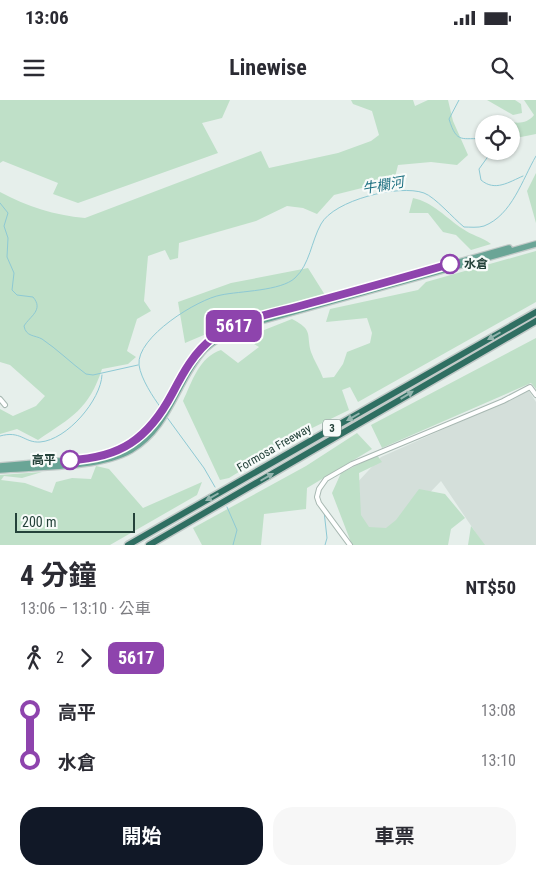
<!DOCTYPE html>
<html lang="zh-TW">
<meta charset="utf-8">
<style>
body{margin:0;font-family:"Roboto Condensed","Noto Sans TC",sans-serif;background:#f7f7f7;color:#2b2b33;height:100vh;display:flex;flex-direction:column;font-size:19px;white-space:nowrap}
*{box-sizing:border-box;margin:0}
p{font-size:16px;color:#7c7c81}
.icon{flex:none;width:28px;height:28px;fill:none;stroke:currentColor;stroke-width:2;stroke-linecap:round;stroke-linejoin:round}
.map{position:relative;height:445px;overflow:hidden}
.side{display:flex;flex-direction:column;background:#fff;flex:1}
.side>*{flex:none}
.badge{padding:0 10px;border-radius:8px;font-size:18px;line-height:32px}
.controls{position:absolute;left:475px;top:15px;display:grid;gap:10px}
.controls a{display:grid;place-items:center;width:45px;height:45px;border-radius:50%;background:#fff;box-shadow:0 1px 4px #0004;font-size:25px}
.scale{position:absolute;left:15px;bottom:12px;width:120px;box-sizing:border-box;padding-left:5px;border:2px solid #24423a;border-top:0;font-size:14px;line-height:18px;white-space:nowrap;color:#24423a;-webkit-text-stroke:4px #f7fbf9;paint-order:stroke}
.map>.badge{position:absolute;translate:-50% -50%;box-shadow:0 0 0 2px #fff}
.legs{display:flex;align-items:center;gap:8px;height:55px;padding:0 20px;font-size:16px}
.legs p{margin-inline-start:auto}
.headline{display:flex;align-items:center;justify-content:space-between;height:85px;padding:0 20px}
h1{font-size:28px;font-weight:700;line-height:38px}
.cta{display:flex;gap:10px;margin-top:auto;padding:10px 20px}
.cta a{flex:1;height:58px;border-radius:20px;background:#111827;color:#fff;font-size:20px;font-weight:700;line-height:58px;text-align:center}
.cta a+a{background:#f7f7f7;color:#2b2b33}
ul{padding:0 20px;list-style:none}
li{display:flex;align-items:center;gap:18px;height:50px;font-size:19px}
li i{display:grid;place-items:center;width:8px;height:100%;margin:0 6px;background:currentColor}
li i::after{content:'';width:12px;height:12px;margin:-6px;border:4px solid;border-radius:50%;background:#fff}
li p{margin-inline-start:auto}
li:first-child i{background:linear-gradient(#0000 50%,currentColor 0)}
li:last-child i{background:linear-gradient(currentColor 50%,#0000 0)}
.status{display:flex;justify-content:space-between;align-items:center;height:35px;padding:0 25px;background:#fff;direction:ltr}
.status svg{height:14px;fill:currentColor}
header{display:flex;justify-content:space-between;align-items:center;height:65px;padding:0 20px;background:#fff;font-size:22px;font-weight:700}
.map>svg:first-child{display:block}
</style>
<div class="status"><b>13:06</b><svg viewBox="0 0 49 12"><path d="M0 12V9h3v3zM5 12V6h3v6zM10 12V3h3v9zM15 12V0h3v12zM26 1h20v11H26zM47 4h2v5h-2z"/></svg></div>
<header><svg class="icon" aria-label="menu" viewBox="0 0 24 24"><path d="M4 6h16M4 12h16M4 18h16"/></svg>Linewise<svg class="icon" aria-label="search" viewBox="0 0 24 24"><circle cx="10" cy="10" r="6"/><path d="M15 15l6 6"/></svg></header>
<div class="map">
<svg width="536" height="445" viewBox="0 0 536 445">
<rect width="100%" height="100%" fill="#e6efeb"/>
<path fill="#d4dfda" d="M529,291L536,302V445H484L441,381L390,434L363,427L354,386L381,357Z"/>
<path fill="#bfe0c8" d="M0,0H230L222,18L202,23L218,53L78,103L53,94L58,83L3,61L0,63Z
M351,0H413L415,6L428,0H448L453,21L468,55L457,65L431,62L398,65L394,81L387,86L366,87L334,95L317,114L303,108L287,106L256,121L179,143L178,158L170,160L165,150L148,156L144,201L151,211L137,219L127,251L136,257L128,264L102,269C89,309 72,317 38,340L17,329L0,334V309L13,316L36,306L45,296L10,265L0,262V92C28,107 54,115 85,118L261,51L269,68L338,53L371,41L379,35L372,11L353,4Z
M487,0H515L521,4L522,13L513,15Z
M524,0H536V34L511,39V24H496L497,16C508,23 525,27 534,15Z
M536,73V123L527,91Z
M413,98C433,102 446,118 463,129C471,135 482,137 491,144L471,150L456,135L443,132L428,113H409Z
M536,151V202L358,302L350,287L342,290L349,310L304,332L229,378L220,380L183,301C192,282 199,257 221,250L238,263L259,247L244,238L292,219C314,230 306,235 311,252C314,261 320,269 323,278L334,277L343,264L347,252L370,243L372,233L367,218L326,222L330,209L418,190L426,182Z
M308,168L325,195L225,226L185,243L178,202L231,183Z
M536,238V289L531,283L382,348L371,325Z
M357,333L372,349L307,388L306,409L264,414L261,445H202L193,428L306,366Z
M377,355L382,362L359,373L361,415L369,427L386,428L396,420L419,389L445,394L465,418L451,429L448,445H352L332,393L341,373Z
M96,366L109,369L143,408L202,382L197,395L110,445H0V375L42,372L22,378L4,376L1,380L25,383L52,393L56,382L72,378L91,379Z
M471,426L485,445H468Z"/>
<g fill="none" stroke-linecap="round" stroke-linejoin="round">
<path stroke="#8ec9d4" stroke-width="1" d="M459,0L449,19C457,45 462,37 484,39
M492,51L479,69L481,80C495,92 509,82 523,76
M0,103L8,113L4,126L8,138L7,157L14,173L12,190L17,195L33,197C44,210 30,216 24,226C26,237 35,235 42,239C57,249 71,263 86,274L93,275L138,265
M161,308C153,297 141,279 139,265C136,237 198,199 221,195C240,191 281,191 295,178C310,164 311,142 321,124C334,100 399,84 424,93C435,97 453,118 464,127C470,127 478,128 484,126C512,115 522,80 536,56
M166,316L204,368L215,387
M0,336C21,330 24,343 40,342C67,340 101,300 102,275
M227,407L237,430L233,445
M324,411L327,438L325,445"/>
<defs>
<path id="street" d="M0,299L5,305
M350,445L319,403L317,397L319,389L326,379L352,364L503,301L530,287L536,295"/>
<path id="primary" d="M338,196L509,148
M92,358C135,351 156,324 175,287C182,275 188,262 197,252C209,238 225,229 242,223
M0,366L70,360
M0,370C37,367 100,368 131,350C170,327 176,281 204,250C215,239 229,233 243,226L536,144"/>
<path id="highway" d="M128,445L536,212
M149,445L536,221"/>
</defs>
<use href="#street" stroke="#a8b8b2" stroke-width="6"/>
<use href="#primary" stroke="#c2cac8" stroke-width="8"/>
<use href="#highway" stroke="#c2cac8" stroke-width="9"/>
<use href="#street" stroke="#fff" stroke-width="4"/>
<use href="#primary" stroke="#6aa596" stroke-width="5.5"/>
<use href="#highway" stroke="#2f6f62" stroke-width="6"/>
</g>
<defs><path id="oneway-solid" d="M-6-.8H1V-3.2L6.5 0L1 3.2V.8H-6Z" transform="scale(1.25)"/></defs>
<g fill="#93b5ae">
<use href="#oneway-solid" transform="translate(494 236) rotate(150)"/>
<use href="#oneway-solid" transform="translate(407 295) rotate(-31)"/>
<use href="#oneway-solid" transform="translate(353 317) rotate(150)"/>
<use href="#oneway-solid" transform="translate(267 377) rotate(-30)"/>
<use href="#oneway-solid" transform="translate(212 397) rotate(150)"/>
</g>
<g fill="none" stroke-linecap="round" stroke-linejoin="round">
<defs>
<path id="line-1" d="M70,360C120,358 148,339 172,294C183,273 194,252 214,237C239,218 277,213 307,204C355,191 402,178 450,164"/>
</defs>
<use href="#line-1" stroke="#fff" stroke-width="11"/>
<use href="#line-1" stroke="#8e44ad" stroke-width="8"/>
</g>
<g fill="#fff" stroke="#8e44ad" stroke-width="2.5">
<circle cx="450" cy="164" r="9"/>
<circle cx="70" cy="360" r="9"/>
</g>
<g text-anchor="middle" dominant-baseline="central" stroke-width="4.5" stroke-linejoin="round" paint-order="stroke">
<rect fill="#f7fbf9" stroke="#637a73" stroke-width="1" x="323" y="319.5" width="18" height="17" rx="4"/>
<g font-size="11" font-weight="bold" fill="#24423a">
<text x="332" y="328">3</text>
</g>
<g font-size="12" font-weight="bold" fill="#24423a" stroke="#f7fbf9" text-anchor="start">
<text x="464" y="164">水倉</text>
<text x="56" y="360" text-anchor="end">高平</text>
</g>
<g font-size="12" fill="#24423a" stroke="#f7fbf9">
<text transform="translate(274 348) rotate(-30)">Formosa Freeway</text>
</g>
<g font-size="14" font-style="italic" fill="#1c6f80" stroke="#f7fbf9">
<text transform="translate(383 85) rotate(-10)">牛欄河</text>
</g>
</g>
</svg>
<div class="controls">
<a><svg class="icon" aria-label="locate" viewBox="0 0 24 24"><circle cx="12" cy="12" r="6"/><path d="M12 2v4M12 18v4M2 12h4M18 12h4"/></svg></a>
</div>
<div class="scale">200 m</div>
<b class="badge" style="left:234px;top:226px;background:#8e44ad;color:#fff">5617</b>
</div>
<section class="side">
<div class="headline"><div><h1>4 分鐘</h1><p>13:06 – 13:10 · 公車</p></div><b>NT$50</b></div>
<div class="legs"><svg class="icon" aria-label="walk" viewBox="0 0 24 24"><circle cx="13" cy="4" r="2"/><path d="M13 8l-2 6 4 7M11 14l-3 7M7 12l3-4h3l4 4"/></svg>2<svg class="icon" aria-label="forward" viewBox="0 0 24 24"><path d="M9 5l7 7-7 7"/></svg><b class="badge" style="background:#8e44ad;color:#fff">5617</b></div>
<ul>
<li><i style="color:#8e44ad"></i><b>高平</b><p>13:08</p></li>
<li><i style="color:#8e44ad"></i><b>水倉</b><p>13:10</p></li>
</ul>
<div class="cta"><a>開始</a><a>車票</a></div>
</section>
